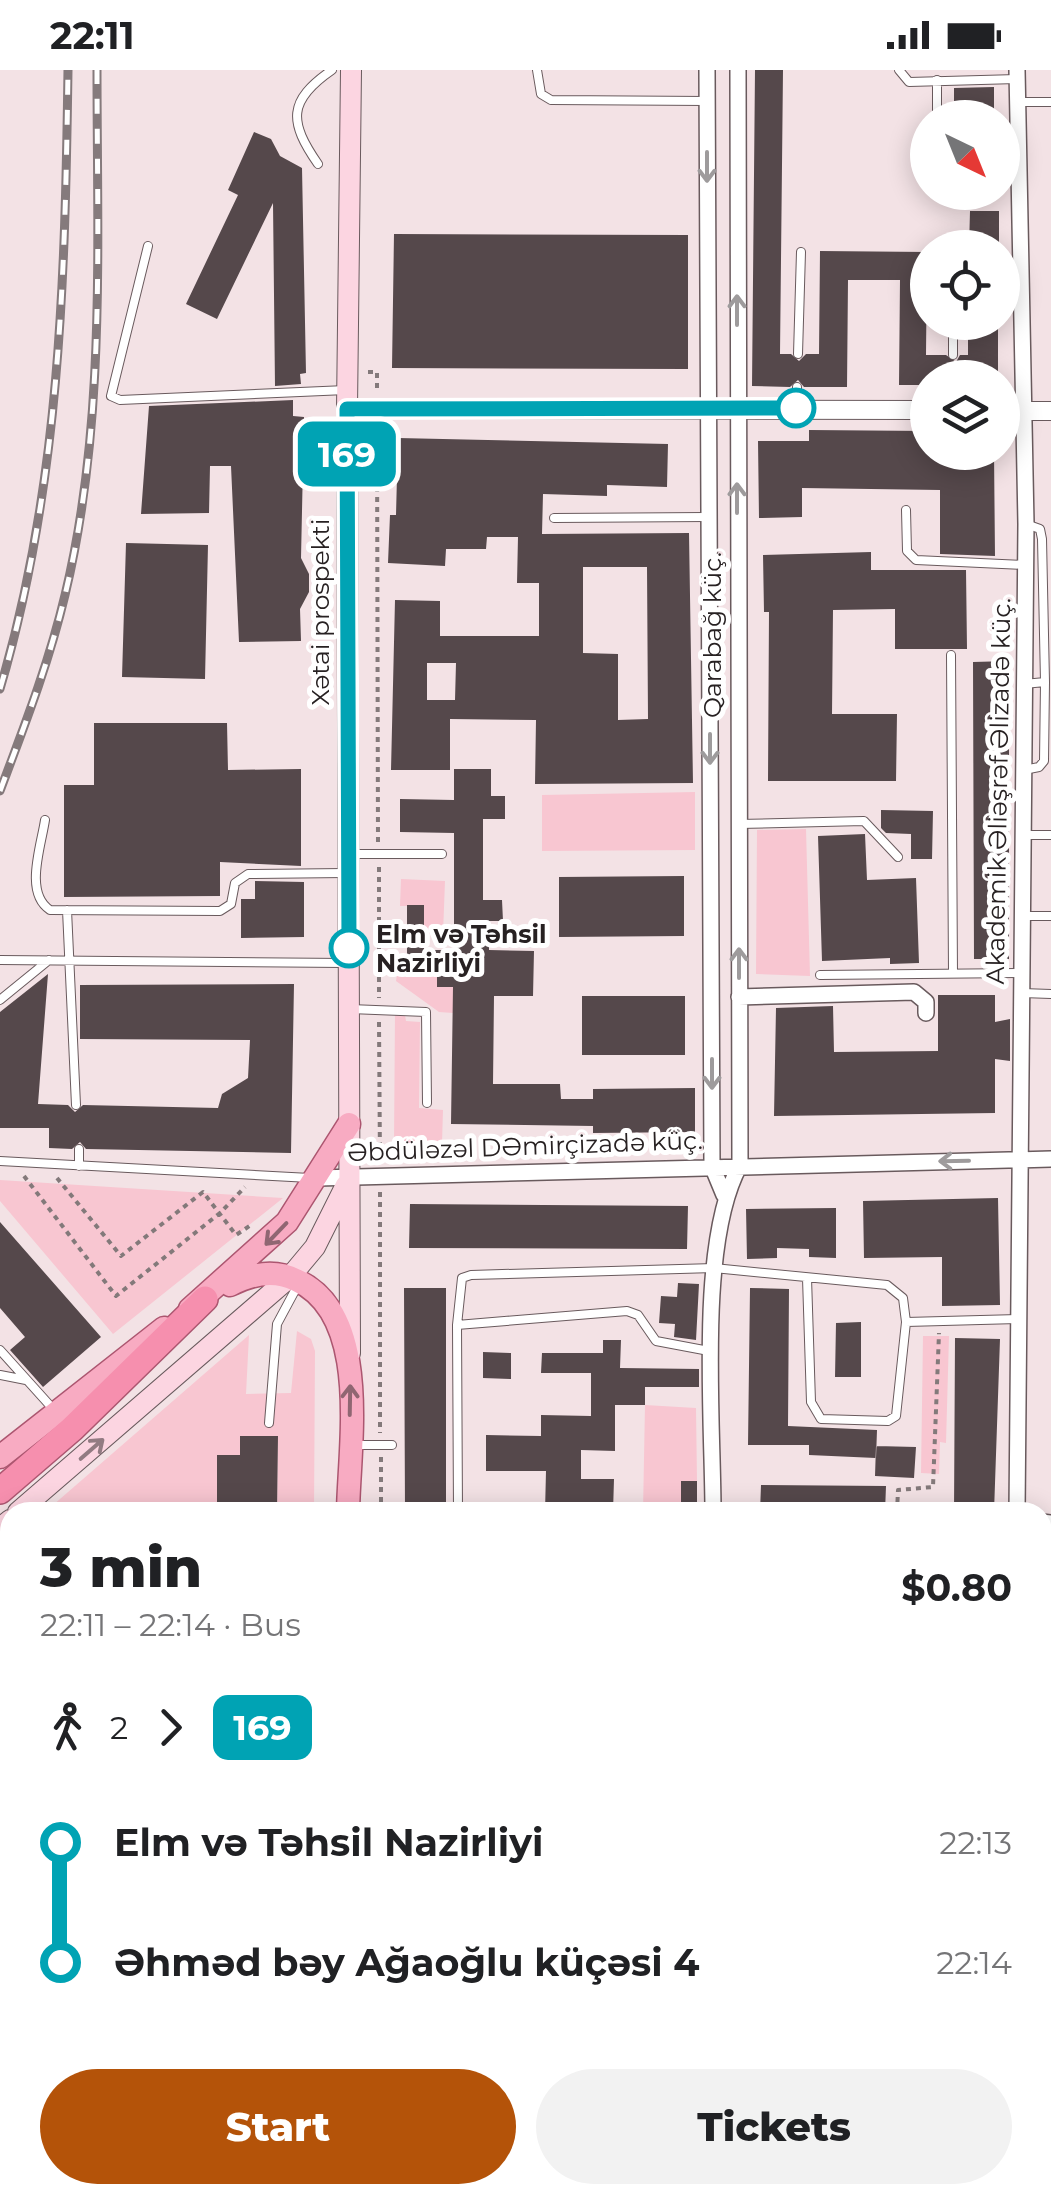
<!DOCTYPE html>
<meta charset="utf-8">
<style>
body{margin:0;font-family:Montserrat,sans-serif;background:#f2f2f2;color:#202124;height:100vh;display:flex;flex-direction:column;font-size:38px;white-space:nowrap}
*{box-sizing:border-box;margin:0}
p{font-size:32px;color:#757577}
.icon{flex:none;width:55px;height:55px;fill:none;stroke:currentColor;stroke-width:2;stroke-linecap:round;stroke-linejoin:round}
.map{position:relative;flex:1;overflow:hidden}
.drawer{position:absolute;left:0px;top:1432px;width:1052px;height:702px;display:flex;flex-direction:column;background:#fff;border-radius:30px 30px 0 0;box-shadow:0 5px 25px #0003}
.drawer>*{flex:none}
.badge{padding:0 20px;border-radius:15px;font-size:35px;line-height:65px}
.needle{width:65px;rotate:137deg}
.tools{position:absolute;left:910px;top:30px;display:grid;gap:20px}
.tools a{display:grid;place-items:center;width:110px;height:110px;border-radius:50%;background:#fff;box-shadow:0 5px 25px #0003;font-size:50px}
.map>.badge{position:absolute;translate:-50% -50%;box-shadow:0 0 0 5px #fff}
.legs{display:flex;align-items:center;gap:15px;height:110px;padding:0 40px;font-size:32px}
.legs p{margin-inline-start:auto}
.overview{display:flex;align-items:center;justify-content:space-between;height:170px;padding:0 40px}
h1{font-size:55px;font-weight:800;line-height:75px}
.action{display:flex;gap:20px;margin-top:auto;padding:20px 40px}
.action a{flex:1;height:115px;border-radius:60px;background:#b45309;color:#fff;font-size:40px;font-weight:800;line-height:115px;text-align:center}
.action a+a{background:#f2f2f2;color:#202124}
ul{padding:0 40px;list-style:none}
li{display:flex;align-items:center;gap:35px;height:120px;font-size:38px}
li i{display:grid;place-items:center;width:15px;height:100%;margin:0 12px;background:currentColor}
li i::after{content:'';width:25px;height:25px;margin:-12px;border:8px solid;border-radius:50%;background:#fff}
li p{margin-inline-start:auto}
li:first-child i{background:linear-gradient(#0000 50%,currentColor 0)}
li:last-child i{background:linear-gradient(currentColor 50%,#0000 0)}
.status{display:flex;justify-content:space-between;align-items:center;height:70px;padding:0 50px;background:#fff;direction:ltr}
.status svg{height:28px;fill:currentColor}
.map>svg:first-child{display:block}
</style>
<div class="status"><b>22:11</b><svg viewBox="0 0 49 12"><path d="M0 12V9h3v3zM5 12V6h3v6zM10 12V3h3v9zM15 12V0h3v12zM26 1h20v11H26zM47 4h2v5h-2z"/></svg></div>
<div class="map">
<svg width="1051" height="2134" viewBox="0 0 1051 2134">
<rect width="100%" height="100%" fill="#f3e2e5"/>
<path fill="#f8c6d1" d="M695,722V780L542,781V725Z
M806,759L810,906L756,904L757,760Z
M401,809L445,811L443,864H424L423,836H400Z
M398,898L437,900V917H462L453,943L439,942L396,911Z
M395,943L405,945L406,951L420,952L419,1038L443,1040L442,1073L394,1075Z
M0,1110L283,1128L113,1264L0,1131Z
M297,1261L311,1269L315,1281L314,1442H277L278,1366H241L240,1385H217V1442H45L249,1265L246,1324L291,1323Z
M923,1266H949L946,1373L940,1372L939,1404L921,1403Z
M645,1335L696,1338L697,1411L681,1412V1442H643Z
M1042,1798H1051V2134H603L599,2125H1042Z
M0,2051L10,2056V2125H99L79,2134H0Z"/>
<path fill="#4e9fa7" stroke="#42797f" stroke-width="2.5" d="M10,1728V1969L0,1967V1959L3,1739Z"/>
<path fill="#55484b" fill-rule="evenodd" d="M755,0H783L780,284H791L799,291L806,284H819L820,181L927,182L926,285H946L956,292L960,285H968V252H998V308H928V315H899L900,210H848L847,317H804L798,310L790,317L752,316Z
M994,17V39H980V48H954V18Z
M254,62L271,69L280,86L302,98L306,303L300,304L301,314L275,316L273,133L217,249L186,234L238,125L228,120Z
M970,141H999V178H969Z
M394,164L688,165V299L392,298Z
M293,330V346L304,347L301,488L309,504V522L300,539L301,571L239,572L231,396H210L209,443L141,444L149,336Z
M809,360L928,361V382H994L995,486L940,484V420L802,418V447L759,448L758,371H809Z
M398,368L668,374L667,417L607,415V426L543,424L542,464L689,463L693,713L535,714L536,650L450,649V700H391L395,530L440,531V566H539V513H517L518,467H487L486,479H446L445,496L388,493L390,445H396ZM583,497H647L648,649L618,650V584L583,583ZM427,593H456L455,630H427Z
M126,473L208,475L205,609L122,607Z
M871,482V500H966L967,579H895V539L833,540L832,644H897L896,711H768L769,542H764L763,485Z
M1009,591V889H974L973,592Z
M94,653H227L228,700L301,699V796L220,792V826L64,827V715H94Z
M454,699H491V726H505V749H483V830H502L503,851H489V880L534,881L533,926H494L493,1014H560L561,1029H593V1019L695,1018V1062L593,1063V1056L451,1054L453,917H437V898H407V835H424V880H454V763L400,762V729L454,730Z
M881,740L933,741L932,789H911V764L886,763L881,758Z
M865,764L867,810L916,808L919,893L890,894V888L822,891L818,766Z
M684,806V866L559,867V807Z
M255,811L304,812V867L241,868V829H255Z
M48,904L38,1034L68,1035L75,1042L83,1035L218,1038L222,1024L248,1008L250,970L80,969V915L294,914L291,1083L86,1079L80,1072L72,1079L49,1078V1058H0V942Z
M938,925H995V952L1010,949V991L995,989V1043L774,1046L776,938L833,936L834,982L938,981Z
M582,926H685V985H582Z
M998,1128L1000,1235L942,1236V1187L864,1188L863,1131Z
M410,1134L688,1136L687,1179L409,1178Z
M836,1138V1188L809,1187V1179L777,1178V1188L747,1189L746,1139Z
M0,1152L101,1267L43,1317L10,1280L25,1267L0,1238Z
M678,1213L699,1214L696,1270L674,1267L675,1254L659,1253L661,1226L677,1227Z
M404,1218H446V1442H405Z
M750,1218L789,1219L788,1356L877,1360L876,1388L809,1385V1375H748Z
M861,1252V1307H835L836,1253Z
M955,1268L1000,1269L994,1442H954Z
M603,1270H621L620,1298L699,1299V1317H645V1335H615V1381L581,1380V1409H614L613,1442H545L546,1401H486V1365L541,1366V1345L591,1346V1303H541L542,1283H603Z
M483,1282L511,1283V1309L483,1308Z
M240,1366H278L277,1442H217V1385H240Z
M876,1376L916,1377L914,1408L875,1406Z
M681,1411H697V1442H681Z
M761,1415L886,1416L885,1442H760Z"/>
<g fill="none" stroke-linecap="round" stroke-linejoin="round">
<defs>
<path id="service" d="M537,0L541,24L551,30L707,31
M899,0L909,12L1017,9
M937,10V48
M1018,32H1051
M318,94C289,52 287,31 332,0
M148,176L111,326L120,330L346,320
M953,252V285
M798,284L801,182
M797,338V317
M906,440L907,481L916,490L1026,495
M554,448L707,447
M951,585L953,903
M1024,614L1045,612L1042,469L1040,459L1026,454
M1024,700L1039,697L1044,691L1045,612
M45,750C41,777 24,823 50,840L220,841L231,834L235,813L248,804L345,803
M738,754L864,751L898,787
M1023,765H1051
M349,784H442
M67,840L76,1035
M1022,846H1051
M0,890L345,893
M820,905L1022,903
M1022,923L1051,924
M0,930L49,890
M350,939L426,942L427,1033
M79,1079V1096
M0,1091L310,1108
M807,1208L811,1332L821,1349L888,1351L896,1346L906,1252
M457,1255L458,1442
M0,1280L54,1340
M709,1281L656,1271L638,1245L627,1241L457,1255L462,1208L471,1205L714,1198L887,1215L903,1228L906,1252L1019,1249
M0,1305L26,1310
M269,1353L277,1254L299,1213
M356,1375H392
M0,1596H10
M1051,1759V1768"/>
<path id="minor" d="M707,0L712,1096L724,1125
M1017,0L1026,454L1017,1442
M739,927L914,922L926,932V943
M318,1108L1051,1089
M713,1442C713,1349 697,1173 740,1095L738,0
M1042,1452L1051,1453"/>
<path id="tertiary" d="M347,339L928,340
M1002,341H1051
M525,2125L530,2134
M570,2125L574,2134"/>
<path id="secondary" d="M350,1283L347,339L351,0
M18,1442L290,1207L315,1177L346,1115
M0,1458L10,1450
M0,1655L10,1652"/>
<path id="primary" d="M230,1215C251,1204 274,1199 296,1210C372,1244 349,1375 348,1442
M190,1239L287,1152L349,1054
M0,1387L164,1258
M1042,1614L1051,1613
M0,1638H10
M1042,1640L1051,1639"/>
<path id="trunk" d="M0,1421L72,1359L205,1229"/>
</defs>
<use href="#service" stroke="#695a5d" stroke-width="10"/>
<use href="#minor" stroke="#695a5d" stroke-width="18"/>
<use href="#tertiary" stroke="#695a5d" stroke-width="20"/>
<use href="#secondary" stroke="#695a5d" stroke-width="22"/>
<use href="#primary" stroke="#ac5670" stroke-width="25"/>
<use href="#trunk" stroke="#ac5670" stroke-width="28"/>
<path stroke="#83797a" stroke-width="4" stroke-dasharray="5 5" stroke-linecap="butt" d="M368,302H377V323
M377,357L378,773
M379,797V928
M379,952L380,1093
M24,1106L116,1226L220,1143L245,1117
M57,1108L121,1186L203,1122L236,1165L251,1155
M380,1122V1363
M381,1387V1442
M897,1442L898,1420L933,1417L939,1263
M0,1689L10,1695
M1042,1891L1051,1899
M1042,1947L1051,1928
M1042,1965H1051
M0,1971L10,1973
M1042,2043L1051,2044
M1042,2075L1051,2079
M1042,2111L1051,2106
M267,2125L269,2134
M384,2125L394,2134
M427,2125L451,2134
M746,2125L749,2134
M829,2125L836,2134
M94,2134L115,2125
M295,2134L302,2125
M650,2134L682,2125
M975,2134L989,2125"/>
<use href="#service" stroke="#fff" stroke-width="8"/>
<use href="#minor" stroke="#fff" stroke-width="15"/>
<use href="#tertiary" stroke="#fff" stroke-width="18"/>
<use href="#secondary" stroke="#fcd5e1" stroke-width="20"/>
<use href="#primary" stroke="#f8abc2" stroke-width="22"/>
<use href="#trunk" stroke="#f68fae" stroke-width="25"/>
<defs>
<path id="rail" d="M0,619C60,416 65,210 68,0
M0,721C24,657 49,593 65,525C106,355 97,174 97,0"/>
</defs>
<use href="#rail" stroke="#857a7c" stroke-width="9"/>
<use href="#rail" stroke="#fff" stroke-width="5" stroke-dasharray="15" stroke-linecap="butt"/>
</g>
<defs><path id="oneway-shaft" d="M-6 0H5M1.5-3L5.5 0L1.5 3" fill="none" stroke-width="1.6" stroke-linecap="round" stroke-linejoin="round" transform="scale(2.5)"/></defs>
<g stroke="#9e9b9c">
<use href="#oneway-shaft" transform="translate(707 97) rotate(90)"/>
<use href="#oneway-shaft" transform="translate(737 240) rotate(-90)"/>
<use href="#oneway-shaft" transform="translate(737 428) rotate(-90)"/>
<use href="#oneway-shaft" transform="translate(710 679) rotate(90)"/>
<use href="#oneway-shaft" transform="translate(739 893) rotate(-90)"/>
<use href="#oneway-shaft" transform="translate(712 1004) rotate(90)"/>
<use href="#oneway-shaft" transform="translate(954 1091) rotate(179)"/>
</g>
<g stroke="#906672">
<use href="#oneway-shaft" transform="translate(276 1164) rotate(134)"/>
<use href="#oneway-shaft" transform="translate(350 1330) rotate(-89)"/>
</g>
<use stroke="#927b82" href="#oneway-shaft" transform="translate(92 1379) rotate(-41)"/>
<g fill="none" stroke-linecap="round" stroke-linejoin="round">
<defs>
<path id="line-1" d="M349,878L347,339L796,338"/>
</defs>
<use href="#line-1" stroke="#fff" stroke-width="22"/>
<use href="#line-1" stroke="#00a3b4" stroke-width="15"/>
</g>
<g fill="#fff" stroke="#00a3b4" stroke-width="5">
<circle cx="796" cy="338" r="18"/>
<circle cx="349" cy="878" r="18"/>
</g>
<g text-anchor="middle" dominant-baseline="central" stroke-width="10" stroke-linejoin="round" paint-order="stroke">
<g font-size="25" fill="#272122" stroke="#fff">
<text transform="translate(320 542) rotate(-90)">Xətai prospekti</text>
<text transform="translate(712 565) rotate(-90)">Qarabağ küç.</text>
<text transform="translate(998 721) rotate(-89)">Akademik Əliəşrəf Əlizadə küç.</text>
<text transform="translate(525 1076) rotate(-2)">Əbdüləzəl DƏmirçizadə küç.</text>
</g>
<g font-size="25" font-weight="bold" fill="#272122" stroke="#fff" text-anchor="start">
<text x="376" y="864">Elm və Təhsil<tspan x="376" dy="29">Nazirliyi</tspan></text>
</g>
</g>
</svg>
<div class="tools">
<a><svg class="needle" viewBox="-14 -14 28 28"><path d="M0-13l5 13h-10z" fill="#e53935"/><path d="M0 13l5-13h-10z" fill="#757577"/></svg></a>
<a><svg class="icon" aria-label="locate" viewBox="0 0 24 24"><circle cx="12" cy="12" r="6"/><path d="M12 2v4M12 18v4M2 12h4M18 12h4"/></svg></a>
<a><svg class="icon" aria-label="layers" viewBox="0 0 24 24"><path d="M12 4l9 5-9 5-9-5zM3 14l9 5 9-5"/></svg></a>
</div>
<b class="badge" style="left:347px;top:384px;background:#00a3b4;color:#fff">169</b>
<section class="drawer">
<div class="overview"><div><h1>3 min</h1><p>22:11 – 22:14 · Bus</p></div><b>$0.80</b></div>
<div class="legs"><svg class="icon" aria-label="walk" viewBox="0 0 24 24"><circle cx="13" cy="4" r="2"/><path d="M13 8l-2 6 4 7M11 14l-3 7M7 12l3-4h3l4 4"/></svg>2<svg class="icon" aria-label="forward" viewBox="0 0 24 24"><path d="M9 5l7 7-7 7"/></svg><b class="badge" style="background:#00a3b4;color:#fff">169</b></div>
<ul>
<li><i style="color:#00a3b4"></i><b>Elm və Təhsil Nazirliyi</b><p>22:13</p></li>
<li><i style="color:#00a3b4"></i><b>Əhməd bəy Ağaoğlu küçəsi 4</b><p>22:14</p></li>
</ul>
<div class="action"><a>Start</a><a>Tickets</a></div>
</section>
</div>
